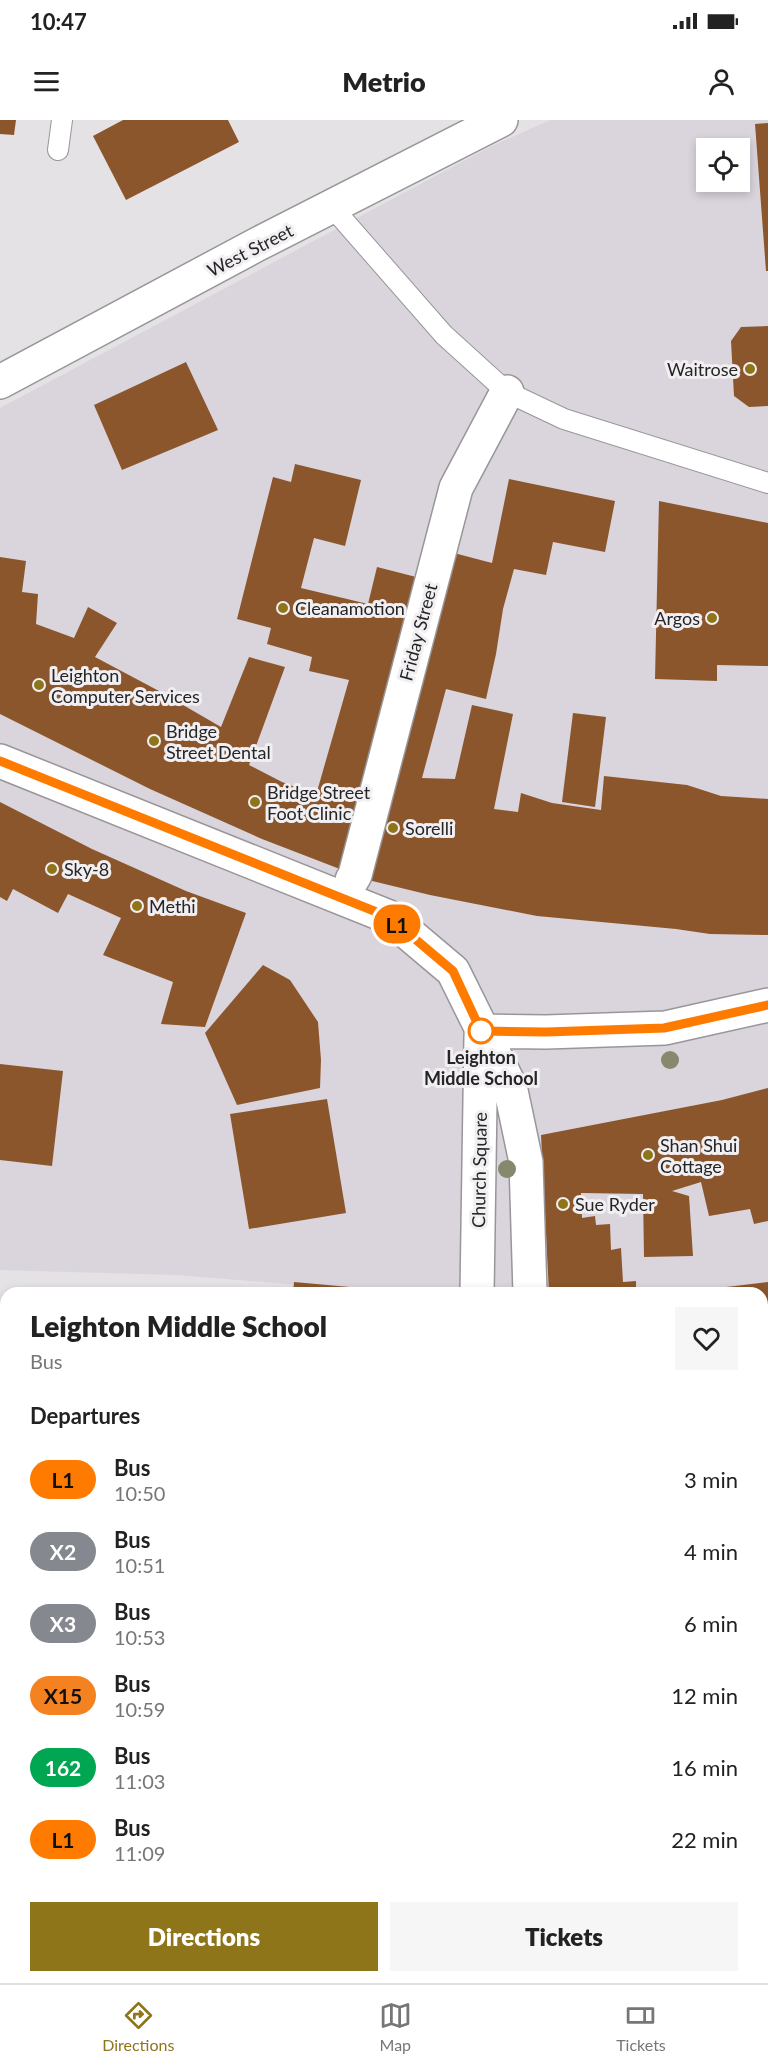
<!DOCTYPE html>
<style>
body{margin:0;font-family:Lato,sans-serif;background:#f6f6f6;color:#222;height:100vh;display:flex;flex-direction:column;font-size:22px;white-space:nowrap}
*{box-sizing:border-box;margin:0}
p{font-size:20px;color:#767676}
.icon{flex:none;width:33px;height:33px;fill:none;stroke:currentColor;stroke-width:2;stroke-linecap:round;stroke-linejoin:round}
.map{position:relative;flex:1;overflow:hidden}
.details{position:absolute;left:0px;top:1167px;width:768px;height:696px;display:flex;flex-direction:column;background:#fff;border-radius:18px 18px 0 0;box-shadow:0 3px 9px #0003}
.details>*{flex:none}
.badge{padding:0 12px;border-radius:20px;font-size:21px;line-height:39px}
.controls{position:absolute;left:696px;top:18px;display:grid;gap:12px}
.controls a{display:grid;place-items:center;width:54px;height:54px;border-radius:0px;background:#fff;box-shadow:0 3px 9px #0003;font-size:30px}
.map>.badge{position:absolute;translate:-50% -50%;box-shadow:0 0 0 3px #fff}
h2{padding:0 30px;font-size:22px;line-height:54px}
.round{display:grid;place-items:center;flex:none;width:63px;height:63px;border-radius:0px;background:#f6f6f6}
.headline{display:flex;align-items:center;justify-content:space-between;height:102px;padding:0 30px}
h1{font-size:28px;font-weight:800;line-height:45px}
.primary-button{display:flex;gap:12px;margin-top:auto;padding:12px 30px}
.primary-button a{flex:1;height:69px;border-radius:0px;background:#8f751a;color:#fff;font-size:24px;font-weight:800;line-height:69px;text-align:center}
.primary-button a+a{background:#f6f6f6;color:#222}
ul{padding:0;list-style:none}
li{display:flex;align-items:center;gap:18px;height:72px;padding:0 30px}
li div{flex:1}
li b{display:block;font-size:22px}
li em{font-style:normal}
li .badge{min-width:66px;font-weight:700;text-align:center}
.status{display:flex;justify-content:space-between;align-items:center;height:42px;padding:0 30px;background:#fff;direction:ltr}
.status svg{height:16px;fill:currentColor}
header{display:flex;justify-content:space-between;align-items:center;height:78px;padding:0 30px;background:#fff;font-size:27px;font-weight:800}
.tabs{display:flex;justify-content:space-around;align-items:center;height:84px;border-top:2px solid #e0e0e0;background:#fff;font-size:16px;color:#767676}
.tabs a{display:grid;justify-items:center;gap:3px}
.tabs .active{color:#8f751a}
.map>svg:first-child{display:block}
</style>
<div class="status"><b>10:47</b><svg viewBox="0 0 49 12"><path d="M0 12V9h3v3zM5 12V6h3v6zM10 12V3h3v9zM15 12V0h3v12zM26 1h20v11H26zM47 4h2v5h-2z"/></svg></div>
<header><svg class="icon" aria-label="menu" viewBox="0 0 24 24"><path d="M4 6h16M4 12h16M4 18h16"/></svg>Metrio<svg class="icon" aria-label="person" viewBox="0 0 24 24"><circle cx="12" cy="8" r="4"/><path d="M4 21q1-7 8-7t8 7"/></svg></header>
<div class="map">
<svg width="768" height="1863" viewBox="0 0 768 1863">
<rect width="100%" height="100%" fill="#e4e2e5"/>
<path fill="#dad4dd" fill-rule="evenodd" d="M550,0H768V1255L762,1256V1173H400L177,1155L0,1150V288L490,27ZM706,28H740V62H706Z"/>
<path fill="#bac392" d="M0,1479H6V1857H718L720,1863H0Z"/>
<path fill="#8b562b" d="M0,0H16L14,15L0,14Z
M123,0H228L239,22L126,80L93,16Z
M768,3V151H766L755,4Z
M768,206V286L749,287L734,276L731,221L741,207Z
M186,242L218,310L122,350L94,285Z
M295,344L361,360L345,426L314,418L301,468L368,484L377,447L424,459L345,751L262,719L150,669L0,594V437L26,441L22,472L38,474L36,504L74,518L88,487L117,503L95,537L159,571L221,607L249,537L285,547L249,645L282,662L316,675L349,560L309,551L312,537L267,524L271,508L237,499L273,357L291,362Z
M509,359L615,381L605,432L553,422L546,455L514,449L503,489L496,534L486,579L446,569L422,658L455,659L472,585L513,594L494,689L518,692L521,673L552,683L601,690L604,656L687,665L721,676L768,679V815L710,814L676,809L537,796L430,775L364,759L454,433L492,443Z
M659,381L768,403V546L717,545V561L655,559Z
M573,593L606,597L595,687L562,682Z
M0,682L92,729L186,771L246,793L205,907L161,904L173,862L103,835L121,798L68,774L58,793L13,769L7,781L0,777Z
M263,845L290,860L318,902L321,940L320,968L237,985L205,913Z
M0,944L63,951L52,1046L0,1040Z
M768,968V1101L754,1104L750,1089L709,1096L701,1062L672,1071L689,1076L693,1136L644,1137L643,1074L581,1073L582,1098L595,1096L596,1105L610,1104L611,1130L621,1128L623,1162L636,1161V1173H549L541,1015L722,980Z
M327,979L346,1093L249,1109L230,994Z
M294,1162L394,1171V1173H293Z
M768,1162V1197L762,1198V1173H693V1171Z
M762,1302H768V1389L762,1390Z
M762,1508L768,1509V1651L762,1652Z"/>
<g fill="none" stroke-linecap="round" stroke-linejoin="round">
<defs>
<path id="lane" d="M58,30L62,0
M332,87L444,215L507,272L564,299L768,363"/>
<path id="street" d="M352,760L355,755L456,368L507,272
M0,1439H6
M762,1675L768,1674
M753,1857V1863"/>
<path id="secondary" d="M0,262L256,125L501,0
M0,641L389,797L453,851L510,966L526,1042L530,1173
M481,911L546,912L665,908L768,885
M477,1173L481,916"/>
</defs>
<use href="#lane" stroke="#989699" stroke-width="22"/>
<use href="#street" stroke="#989699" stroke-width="36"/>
<use href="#secondary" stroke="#989699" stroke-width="36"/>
<use href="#lane" stroke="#fff" stroke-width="20"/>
<use href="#street" stroke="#fff" stroke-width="33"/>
<use href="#secondary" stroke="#fff" stroke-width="33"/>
</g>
<g fill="#86896d">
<circle cx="670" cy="940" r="9"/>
<circle cx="507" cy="1049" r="9"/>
</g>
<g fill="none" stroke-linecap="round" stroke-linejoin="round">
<defs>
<path id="line" d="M0,641L389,797L453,851L481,911L546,912L664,908L768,885"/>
</defs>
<use href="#line" stroke="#fff" stroke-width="14"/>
<use href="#line" stroke="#ff7b00" stroke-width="9"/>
</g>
<g fill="#8f751a" stroke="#f1eff2" stroke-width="2">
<circle cx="750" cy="249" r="6"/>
<circle cx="283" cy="488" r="6"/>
<circle cx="712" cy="498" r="6"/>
<circle cx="39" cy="565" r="6"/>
<circle cx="154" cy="621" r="6"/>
<circle cx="255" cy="682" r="6"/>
<circle cx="393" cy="708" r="6"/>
<circle cx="52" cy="749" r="6"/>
<circle cx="137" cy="786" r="6"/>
<circle cx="648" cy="1035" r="6"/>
<circle cx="563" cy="1084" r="6"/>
</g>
<circle fill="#fff" stroke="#ff7b00" stroke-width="3" cx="481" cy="911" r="12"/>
<g text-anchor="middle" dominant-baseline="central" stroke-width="6" stroke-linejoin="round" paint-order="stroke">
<g font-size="18" fill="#262526" stroke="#f1eff2">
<text transform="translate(250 130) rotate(-27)">West Street</text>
<text transform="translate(418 512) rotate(-75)">Friday Street</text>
<text transform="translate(479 1050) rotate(-89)">Church Square</text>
</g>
<g font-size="18" fill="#262526" stroke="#f1eff2" text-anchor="start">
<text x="738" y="249" text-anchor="end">Waitrose</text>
<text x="295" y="488">Cleanamotion</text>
<text x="700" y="498" text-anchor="end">Argos</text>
<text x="51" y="555">Leighton<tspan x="51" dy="21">Computer Services</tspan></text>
<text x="166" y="611">Bridge<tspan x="166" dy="21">Street Dental</tspan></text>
<text x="267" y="672">Bridge Street<tspan x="267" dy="21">Foot Clinic</tspan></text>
<text x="405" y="708">Sorelli</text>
<text x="64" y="749">Sky-8</text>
<text x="149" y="786">Methi</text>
<text x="660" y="1025">Shan Shui<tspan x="660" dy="21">Cottage</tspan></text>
<text x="575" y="1084">Sue Ryder</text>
</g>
<g font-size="18" font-weight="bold" fill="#262526" stroke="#f1eff2">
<text x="481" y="937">Leighton<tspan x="481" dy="21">Middle School</tspan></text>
</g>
</g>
</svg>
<div class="controls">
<a><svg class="icon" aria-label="locate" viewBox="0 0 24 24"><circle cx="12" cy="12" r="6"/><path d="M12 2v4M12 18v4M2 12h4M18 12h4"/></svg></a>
</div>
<b class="badge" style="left:397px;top:804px;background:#ff7b00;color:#111">L1</b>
<section class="details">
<div class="headline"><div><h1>Leighton Middle School</h1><p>Bus</p></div><a class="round"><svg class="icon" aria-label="heart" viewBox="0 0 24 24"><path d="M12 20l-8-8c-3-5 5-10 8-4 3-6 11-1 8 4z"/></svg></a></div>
<h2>Departures</h2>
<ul>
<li><span class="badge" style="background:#ff7b00;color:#111">L1</span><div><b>Bus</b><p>10:50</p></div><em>3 min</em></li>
<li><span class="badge" style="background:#85898f;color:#fff">X2</span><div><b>Bus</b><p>10:51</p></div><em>4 min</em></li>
<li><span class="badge" style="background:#85898f;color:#fff">X3</span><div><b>Bus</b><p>10:53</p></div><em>6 min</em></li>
<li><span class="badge" style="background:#f58220;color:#111">X15</span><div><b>Bus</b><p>10:59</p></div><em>12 min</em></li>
<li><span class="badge" style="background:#00a651;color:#fff">162</span><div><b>Bus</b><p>11:03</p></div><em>16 min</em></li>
<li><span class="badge" style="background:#ff7b00;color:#111">L1</span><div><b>Bus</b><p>11:09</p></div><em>22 min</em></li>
</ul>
<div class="primary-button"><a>Directions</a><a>Tickets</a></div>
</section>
</div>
<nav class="tabs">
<a class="active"><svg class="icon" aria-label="directions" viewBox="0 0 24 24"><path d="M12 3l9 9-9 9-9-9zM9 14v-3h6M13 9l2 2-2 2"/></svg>Directions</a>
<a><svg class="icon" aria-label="map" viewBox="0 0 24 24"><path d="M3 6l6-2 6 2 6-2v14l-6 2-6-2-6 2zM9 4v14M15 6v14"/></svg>Map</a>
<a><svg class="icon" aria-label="tickets" viewBox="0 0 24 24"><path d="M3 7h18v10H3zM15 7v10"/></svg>Tickets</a>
</nav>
